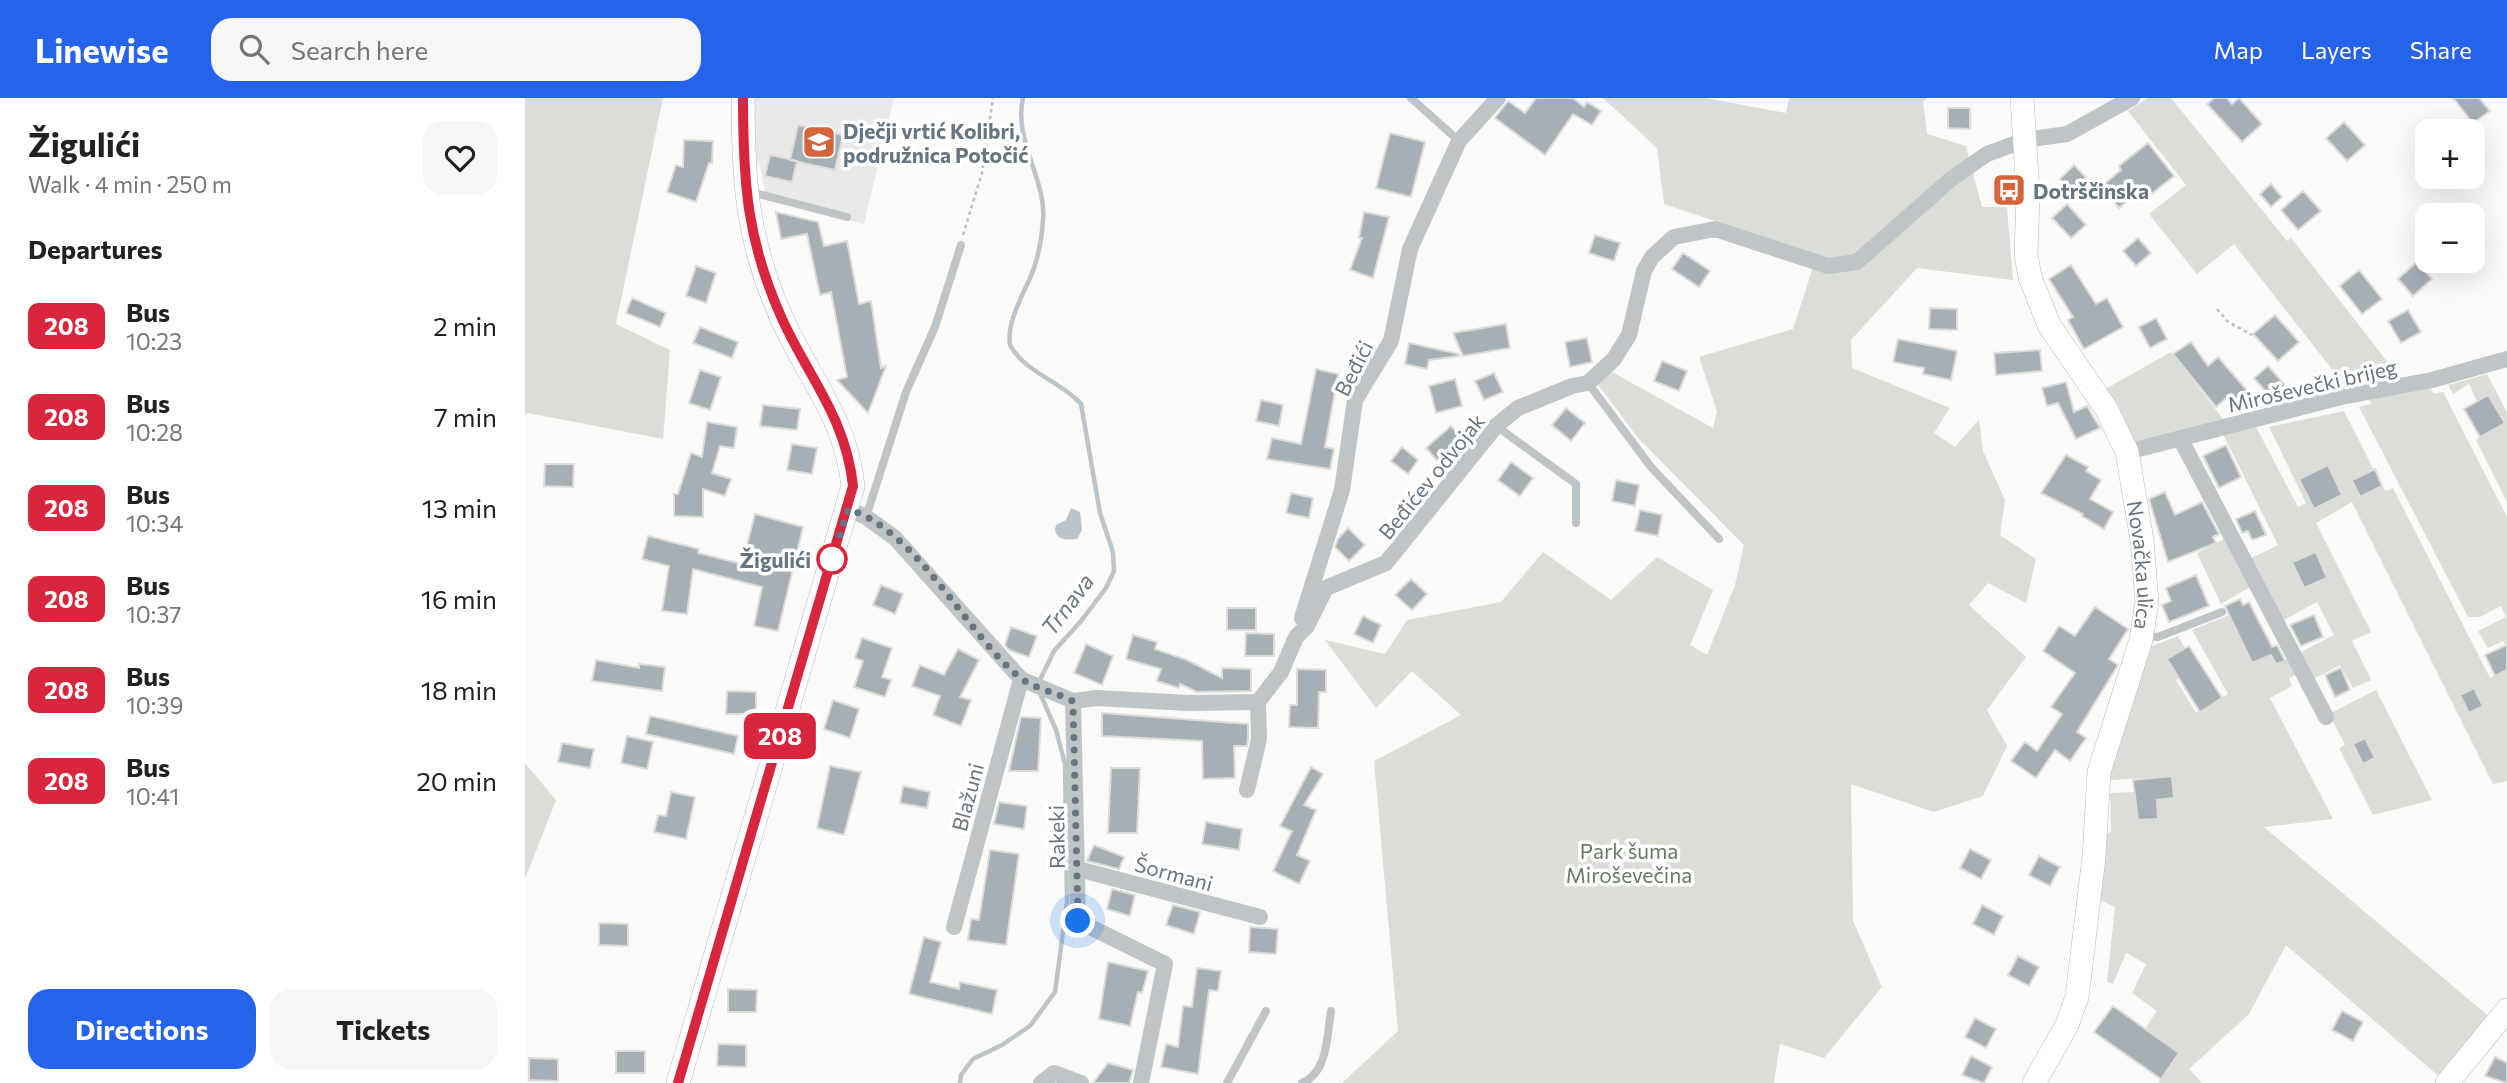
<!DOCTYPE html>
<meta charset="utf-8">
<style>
body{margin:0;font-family:Commissioner,sans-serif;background:#f6f6f6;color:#202124;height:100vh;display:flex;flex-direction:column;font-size:26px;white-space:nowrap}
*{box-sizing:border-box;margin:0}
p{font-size:23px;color:#757577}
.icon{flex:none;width:38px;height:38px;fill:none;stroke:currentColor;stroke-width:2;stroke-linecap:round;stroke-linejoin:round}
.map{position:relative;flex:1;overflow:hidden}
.sheet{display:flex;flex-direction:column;background:#fff;width:525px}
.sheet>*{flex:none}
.badge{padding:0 14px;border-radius:10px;font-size:24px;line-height:46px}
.controls{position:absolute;left:1890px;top:21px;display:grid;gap:14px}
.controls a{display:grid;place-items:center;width:70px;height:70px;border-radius:14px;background:#fff;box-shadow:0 7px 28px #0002;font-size:35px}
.you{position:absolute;width:35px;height:35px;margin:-18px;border:5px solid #fff;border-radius:50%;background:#1a73e8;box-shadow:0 0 0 10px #1a73e833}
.map>.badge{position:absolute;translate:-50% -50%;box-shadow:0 0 0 4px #fff}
h2{padding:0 28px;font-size:26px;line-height:63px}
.round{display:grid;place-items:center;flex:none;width:74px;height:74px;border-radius:21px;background:#f6f6f6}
.overview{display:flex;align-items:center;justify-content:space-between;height:119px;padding:0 28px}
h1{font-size:33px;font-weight:700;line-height:52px}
.action{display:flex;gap:14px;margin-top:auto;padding:14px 28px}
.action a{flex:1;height:80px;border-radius:21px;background:#2563eb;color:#fff;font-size:28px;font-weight:700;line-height:80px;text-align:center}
.action a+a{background:#f6f6f6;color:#202124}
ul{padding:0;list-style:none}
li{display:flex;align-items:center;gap:21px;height:91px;padding:0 28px}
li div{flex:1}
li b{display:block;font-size:26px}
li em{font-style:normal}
li .badge{min-width:77px;font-weight:700;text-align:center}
header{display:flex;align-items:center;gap:42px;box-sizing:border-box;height:98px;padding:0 35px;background:#2563eb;color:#fff}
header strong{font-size:33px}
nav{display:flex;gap:38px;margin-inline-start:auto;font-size:24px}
.search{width:490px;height:63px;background:#f6f6f6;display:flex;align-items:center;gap:18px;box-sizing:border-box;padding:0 24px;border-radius:21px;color:#757577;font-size:26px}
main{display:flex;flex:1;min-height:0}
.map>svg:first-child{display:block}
</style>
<header>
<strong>Linewise</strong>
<div class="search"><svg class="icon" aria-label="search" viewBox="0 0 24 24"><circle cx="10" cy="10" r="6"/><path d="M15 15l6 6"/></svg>Search here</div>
<nav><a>Map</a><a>Layers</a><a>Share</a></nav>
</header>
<main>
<section class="sheet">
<div class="overview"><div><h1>Žigulići</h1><p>Walk · 4 min · 250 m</p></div><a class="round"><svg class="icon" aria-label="heart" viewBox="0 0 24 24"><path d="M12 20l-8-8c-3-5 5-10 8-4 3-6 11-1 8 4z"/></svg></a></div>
<h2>Departures</h2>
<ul>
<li><span class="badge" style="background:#d7263d;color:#fff">208</span><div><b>Bus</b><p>10:23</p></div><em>2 min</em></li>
<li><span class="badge" style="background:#d7263d;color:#fff">208</span><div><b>Bus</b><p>10:28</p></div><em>7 min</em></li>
<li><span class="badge" style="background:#d7263d;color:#fff">208</span><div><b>Bus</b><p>10:34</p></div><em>13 min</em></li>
<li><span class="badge" style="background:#d7263d;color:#fff">208</span><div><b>Bus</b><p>10:37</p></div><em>16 min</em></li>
<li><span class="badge" style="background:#d7263d;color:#fff">208</span><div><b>Bus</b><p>10:39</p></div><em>18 min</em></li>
<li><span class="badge" style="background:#d7263d;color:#fff">208</span><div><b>Bus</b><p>10:41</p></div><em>20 min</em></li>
</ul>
<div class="action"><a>Directions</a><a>Tickets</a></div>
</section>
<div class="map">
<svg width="1982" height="985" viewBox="0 0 1982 985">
<rect width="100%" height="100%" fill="#fafaf8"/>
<path fill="#e8e9e8" d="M230,0H369L339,126L242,102L234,64L228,63Z"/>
<path fill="#daded7" d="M0,0H138L91,226L145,252L138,341L3,315L0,318Z
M1078,0H1181L1261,15L1264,0H1402L1398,3L1402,36L1441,48L1457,109H1482L1488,182L1392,170L1326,242L1327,270L1425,310L1409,335L1430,349L1454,321L1458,353L1480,402L1475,437L1511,461L1501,505L1463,485L1444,507L1501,559L1462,612L1482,648L1458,698L1409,714L1326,686L1328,823L1357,889L1299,960L1255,946L1249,985H817L873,933L849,663L936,617L887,573L851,610L800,542L860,556L882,522L976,504L1018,454L1086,502L1132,459L1188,492L1165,547L1182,557L1210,487L1219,447L1114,341L1071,284L1087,274L1188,330L1192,313L1174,259L1268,231L1292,157L1139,106L1132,50Z
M1623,0H1646L1762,143L1766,140L1876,281L1823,292L1709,146L1672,176L1624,116L1661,87L1603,13Z
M1646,254L1701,325L1609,345L1577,293Z
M1962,276L1982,314V404L1951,342L1979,324L1963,297L1952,303L1944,286L1928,296L1923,287Z
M1904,287L1909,296L1918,294L1982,419V549L1978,543L1963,550L1953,533L1981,519L1976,508L1955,519H1943L1834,309L1846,306L1845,299Z
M1819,313L1857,388L1861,393L1868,390L1965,580L1982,572V683L1968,686L1827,404L1791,425L1846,534L1827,543L1846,582L1828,590L1815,567L1787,582L1774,555L1809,537L1792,504L1757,523L1725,461L1753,447L1697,334L1730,327L1773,409L1781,405L1744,329Z
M1701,440L1725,489L1696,506L1672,455Z
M1704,517L1727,565L1746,557L1751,566L1763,561L1770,577L1764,580L1767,588L1745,600L1808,721L1739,729L1967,921L1917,981L1761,847L1724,916L1664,971L1677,985H1633L1654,955L1620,931L1632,913L1607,895L1621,866L1601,855L1588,886L1582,884L1590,809L1574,801L1582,736L1586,734L1585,695L1609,694L1611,704L1649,699L1647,678L1586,682V676H1580L1625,549L1653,538L1660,550L1643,561L1654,580L1651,582L1671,615L1703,596L1667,532Z
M1851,592L1907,702L1848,717L1814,650L1820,647L1804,616Z
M0,665L31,702L0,781Z"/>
<path fill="#bbc4c8" d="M546,410L555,414L557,432L552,441C543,442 532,443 530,432L531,427L541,422Z"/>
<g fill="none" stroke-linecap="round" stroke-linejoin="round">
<path stroke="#bbc4c8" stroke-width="4.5" d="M498,0C488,42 522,83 518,122C517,138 514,155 509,170C501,193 481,222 485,247C500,275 536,283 556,306L575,415L588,454L589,473L581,490L556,523L529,553L514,584
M435,985L436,977L448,961L477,947L505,928L530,894L542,804L540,666L531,632L514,593"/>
</g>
<path fill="#a6afb4" stroke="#dcdcda" stroke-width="2" d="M1011,0H1048L1059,9L1062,4L1076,13L1067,27L1048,16L1020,57L970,20L983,3L1000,15Z
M1689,0H1702L1707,6L1714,0L1737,26L1717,44L1682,6Z
M1928,0H1954L1965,13L1948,25Z
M1423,10H1445V31L1423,30Z
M1819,24L1840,47L1822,63L1801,40Z
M273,27L318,37L310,72L265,62Z
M865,35L900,44L886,99L851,90Z
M159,42L188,43L187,65H184L171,104L142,94L151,67L158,69Z
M1623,45L1649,78L1620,101L1613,93L1594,110L1576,89L1596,72L1594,68Z
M245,57L272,63L267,84L240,78Z
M1549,67L1568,87L1553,100L1535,81Z
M1746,86L1757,99L1746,109L1735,96Z
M1778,93L1796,113L1773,132L1756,112Z
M1542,106L1561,127L1546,140L1527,120Z
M251,114L293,124L299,148L322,143L334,206L346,203L356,270L361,268L343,315L312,282L322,279L306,194L295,197L282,136L256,141Z
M839,114L864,119L848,180L825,172L837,140H834Z
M1070,137L1095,145L1089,163L1064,155Z
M1613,140L1626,155L1611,168L1598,153Z
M1158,155L1185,173L1174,189L1147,171Z
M1892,164L1907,181L1888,198L1873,181Z
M1546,167L1571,206L1582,200L1598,229L1559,251L1543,222L1548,219L1524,181Z
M171,168L191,175L181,205L161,198Z
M1834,172L1857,201L1837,216L1815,188Z
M107,200L141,215L135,229L101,215Z
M1405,210L1432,211V232L1404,231Z
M1883,212L1896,234L1876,245L1863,223Z
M1750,217L1774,244L1753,263L1728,236Z
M1631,220L1642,241L1625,250L1614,229Z
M981,226L985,250L943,257L938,258L928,235Z
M175,229L213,244L207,260L168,245Z
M1062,240L1067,264L1045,269L1040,244Z
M1373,241L1432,253L1426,282L1398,276L1399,270L1368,264Z
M1666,244L1683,268L1693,259L1726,297L1715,307L1706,296L1691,309L1648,256Z
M884,245L934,256V258L904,262L902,271L880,266Z
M1515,252L1517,273L1471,277L1469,255Z
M1137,263L1162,273L1154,293L1129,283Z
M1743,268L1768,296L1760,303L1751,305L1729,280Z
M791,271L813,276L800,349L809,351L805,371L742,361L747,340L776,346Z
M175,272L196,279L185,312L164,305Z
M969,275L978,294L959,302L950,283Z
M930,281L937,308L911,315L904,288Z
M1541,284L1549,314L1562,308L1575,330L1551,341L1533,305L1522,308L1517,290Z
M1963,297L1980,325L1955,339L1939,311Z
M736,302L758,307L754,328L731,323Z
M238,307L275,311L272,332L235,328Z
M1041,310L1060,325L1046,343L1027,327Z
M182,324L212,329L209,350L195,348L187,375L206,381L200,398L178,391V419L149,418V396H153L166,355L177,359Z
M926,328L942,346L917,368L901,350Z
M267,346L292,350L287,376L262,372Z
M1701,347L1716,379L1694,390L1678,358Z
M877,349L893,362L883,376L866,363Z
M1541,357L1563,369L1561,373L1576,382L1565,401L1588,414L1579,431L1557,418L1558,416L1516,395Z
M986,364L1008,380L995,398L973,382Z
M20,366H49L48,389L19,388Z
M1803,367L1817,397L1789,411L1774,381Z
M1850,371L1857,388L1835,399L1827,382Z
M1091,382L1114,387L1110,408L1087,403Z
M1640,394L1650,417L1677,404L1694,436L1688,439L1691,445L1643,464L1624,401Z
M766,395L788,400L784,420L761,415Z
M1115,412L1137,417L1133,438L1110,433Z
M1730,413L1741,437L1727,442L1723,433L1717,435L1711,421Z
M230,416L278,429L253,533L229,528L237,489L168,471L162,516L137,513L144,468L117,461L123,438L174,451L173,455L217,466Z
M823,430L840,447L824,463L810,449L813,441Z
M1791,454L1802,480L1779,490L1767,464Z
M1671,477L1684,508L1644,524L1637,507L1646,503L1641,490Z
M886,481L902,496L887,512L870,497Z
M356,487L378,496L370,516L348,507Z
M1715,501L1718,507L1724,504L1747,549L1752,547L1760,563L1751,566L1746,557L1727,565L1700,508Z
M1570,509L1603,531L1584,561L1593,567L1552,634L1561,640L1545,663L1530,652L1511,680L1486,663L1500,644L1512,653L1537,616L1526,609L1550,575L1518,553L1534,528L1550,538Z
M702,510H731V532H702Z
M1789,517L1798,539L1776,548L1765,527Z
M838,518L856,527L848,545L829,536Z
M486,529L512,538L504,559L484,552L480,547Z
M721,535L749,536V558H720Z
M608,537L632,544L630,551L662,562L697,580V570L726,571V593L672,594L655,586L654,590L632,583L636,571L601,561Z
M337,540L367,550L357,579L366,582L360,599L329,589L338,563L330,560Z
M561,546L588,558L577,587L549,575Z
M1982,547V572L1970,578L1960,557Z
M1664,548L1697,600L1675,614L1642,561Z
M433,551L454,562L435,599L446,602L436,628L408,617L415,598L387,588L395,567L419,577Z
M71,562L114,570V566L140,569L137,593L67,583Z
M1816,570L1825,592L1810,599L1800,577Z
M772,571L801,572V594H794L793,630L764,629L765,607H772Z
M1949,590L1958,608L1944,615L1935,597Z
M202,593L231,594V616H201Z
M308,602L334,611L325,640L299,631Z
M577,615L723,626V640L722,648H709L710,680L678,681L677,643L577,638Z
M125,618L213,638L209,656L121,636Z
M496,619L516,620L513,673H484Z
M102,638L128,644L122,671L96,665Z
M1840,640L1850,660L1838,666L1828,646Z
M37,645L69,651L65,670L33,664Z
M305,668L336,674L319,737L292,730Z
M786,669L798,676L779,707L791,712L772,757L785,763L774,786L748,773L767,733L755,728Z
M586,670H615L612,735H583Z
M1647,678L1649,700L1632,702L1633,721L1613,722L1608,682Z
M378,688L405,694L402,710L375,705Z
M146,694L170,699L161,741L129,734L133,717L141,718Z
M474,704L502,708L499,731L469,726Z
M681,724L717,731L714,752L677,746Z
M569,747L599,759L594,771L562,763Z
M1445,751L1466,762L1456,781L1435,770Z
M465,752L494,756L481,847L443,842L446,821L454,822Z
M1514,758L1535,769L1525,788L1504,777Z
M659,774L688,779L686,795L657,787Z
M587,791L610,797L605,818L582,811Z
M648,807L675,814L669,836L641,827Z
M1457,807L1478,818L1469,837L1448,826Z
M74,825L103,826V848L74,847Z
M725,829L753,831L751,856L724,854Z
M399,839L416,844L405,884L434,891L435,884L472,892L467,916L384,896Z
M1493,858L1514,869L1504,888L1483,877Z
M583,864L623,873L617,895L613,894L605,928L574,921Z
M672,870L696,873L693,893L684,892L673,976L636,969L641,946L653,949L658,908L667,909Z
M203,891L232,892L231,914H203Z
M1588,908L1654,955L1636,981L1569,934Z
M1817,913L1838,924L1828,943L1807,932Z
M1450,920L1471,931L1461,950L1440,939Z
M193,946L221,947V969L192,968Z
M91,953H120V975H91Z
M1446,958L1467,969L1459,985L1437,977Z
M1970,959L1982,965V985L1960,978Z
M4,960L33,961V983L4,982Z
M583,965L608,972L604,985H568Z"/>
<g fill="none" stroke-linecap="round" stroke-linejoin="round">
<defs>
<g id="secondary">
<path id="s1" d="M1497,0L1503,95L1501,157L1505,179L1524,227L1582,312L1602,354L1617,442L1622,504L1616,542L1574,674L1569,759L1552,899L1542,927L1509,985"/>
<path d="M153,985L328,388C321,321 285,282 258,223C222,144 218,85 218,0"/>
<path d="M1922,985L1982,912"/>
</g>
</defs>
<use href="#secondary" stroke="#b4b9be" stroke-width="24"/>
<path stroke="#babdc0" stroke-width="2.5" stroke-dasharray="3.5 3.5" stroke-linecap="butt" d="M438,137L457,75L468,0
M1692,211L1702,223L1727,237"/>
<path stroke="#bfc4c7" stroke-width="8" d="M886,0L934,43
M226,94L322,119
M1063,285L1126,369L1194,441
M971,328L1051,386V425
M341,419L381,294L410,229L436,147
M1618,538L1633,539L1697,514
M702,985L741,913
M777,985C803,975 802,937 806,913"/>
<path stroke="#bfc4c7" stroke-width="16" d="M1655,340L1801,619
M1602,354L1816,299L1907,282L1982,261
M323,411L341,419L370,440L496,581L548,603L572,600L663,605L733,604
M777,520L817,392L830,302L866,243L885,151L934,43L973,0
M548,603L553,823L640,866L616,985
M733,604L756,574L771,539L782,528L801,490L861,465L971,328L993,310L1047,288L1063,285L1089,261L1104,237L1119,173L1127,159L1149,139L1190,131L1303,168L1332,164L1426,81L1462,56L1500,42L1542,36L1607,0
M722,692L734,641L733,604
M553,771L735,819
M429,829L496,581
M516,985L529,975L556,985"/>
<use href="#secondary" stroke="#fff" stroke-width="23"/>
</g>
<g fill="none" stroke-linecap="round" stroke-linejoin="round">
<defs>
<path id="line" d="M153,985L328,388C321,321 285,281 258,223C222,144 218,85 218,0"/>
</defs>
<use href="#line" stroke="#fff" stroke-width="16"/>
<use href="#line" stroke="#d7263d" stroke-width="10"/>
<path stroke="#667580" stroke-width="7" stroke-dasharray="0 12.6" d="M307,461L323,411C394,434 439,533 494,579C508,590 532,595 548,603L553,823"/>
</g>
<defs>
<symbol id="school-square" viewBox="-11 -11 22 22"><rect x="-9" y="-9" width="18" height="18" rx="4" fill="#d5643c" stroke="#fff"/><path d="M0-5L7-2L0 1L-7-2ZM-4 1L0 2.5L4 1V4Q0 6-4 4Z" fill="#fff"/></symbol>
<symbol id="bus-square" viewBox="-11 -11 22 22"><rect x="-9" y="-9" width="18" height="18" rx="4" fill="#d5643c" stroke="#fff"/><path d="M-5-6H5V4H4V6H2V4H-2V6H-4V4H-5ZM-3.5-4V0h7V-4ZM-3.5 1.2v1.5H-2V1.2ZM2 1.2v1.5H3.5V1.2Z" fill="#fff"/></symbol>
</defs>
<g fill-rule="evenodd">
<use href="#school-square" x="275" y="25" width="38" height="38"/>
<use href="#bus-square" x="1465" y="73" width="38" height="38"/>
</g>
<circle fill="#fff" stroke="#d7263d" stroke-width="3.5" cx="307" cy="461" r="14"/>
<g text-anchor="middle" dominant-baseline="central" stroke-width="7" stroke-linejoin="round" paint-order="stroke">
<g font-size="21" font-weight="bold" fill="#667580" stroke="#fff" text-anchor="start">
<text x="318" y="32">Dječji vrtić Kolibri,<tspan x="318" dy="24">podružnica Potočić</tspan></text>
<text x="1508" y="92">Dotrščinska</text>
</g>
<g font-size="21" fill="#667580" stroke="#fff">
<text transform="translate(828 270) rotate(-63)">Beđići</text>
<text transform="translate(1787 287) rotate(-13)">Miroševečki brijeg</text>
<text transform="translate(906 378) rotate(-51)">Beđićev odvojak</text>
<text stroke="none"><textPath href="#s1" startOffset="495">Novačka ulica</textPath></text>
<text transform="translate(442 699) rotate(-75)">Blažuni</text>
<text transform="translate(531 739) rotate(-91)">Rakeki</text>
<text transform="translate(649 775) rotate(15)">Šormani</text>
</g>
<g font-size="21" font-weight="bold" fill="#667580" stroke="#fff" text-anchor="end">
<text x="286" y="461">Žigulići</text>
</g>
<g font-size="21" fill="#687966" stroke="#fff">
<text x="1104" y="752">Park šuma<tspan x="1104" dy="24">Miroševečina</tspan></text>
</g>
<g font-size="23" font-style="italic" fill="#677981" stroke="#fff">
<text transform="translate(542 506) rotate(-53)">Trnava</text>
</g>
</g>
</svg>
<div class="controls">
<a>+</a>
<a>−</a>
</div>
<div class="you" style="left:553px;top:823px"></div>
<b class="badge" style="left:255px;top:638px;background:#d7263d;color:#fff">208</b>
</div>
</main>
